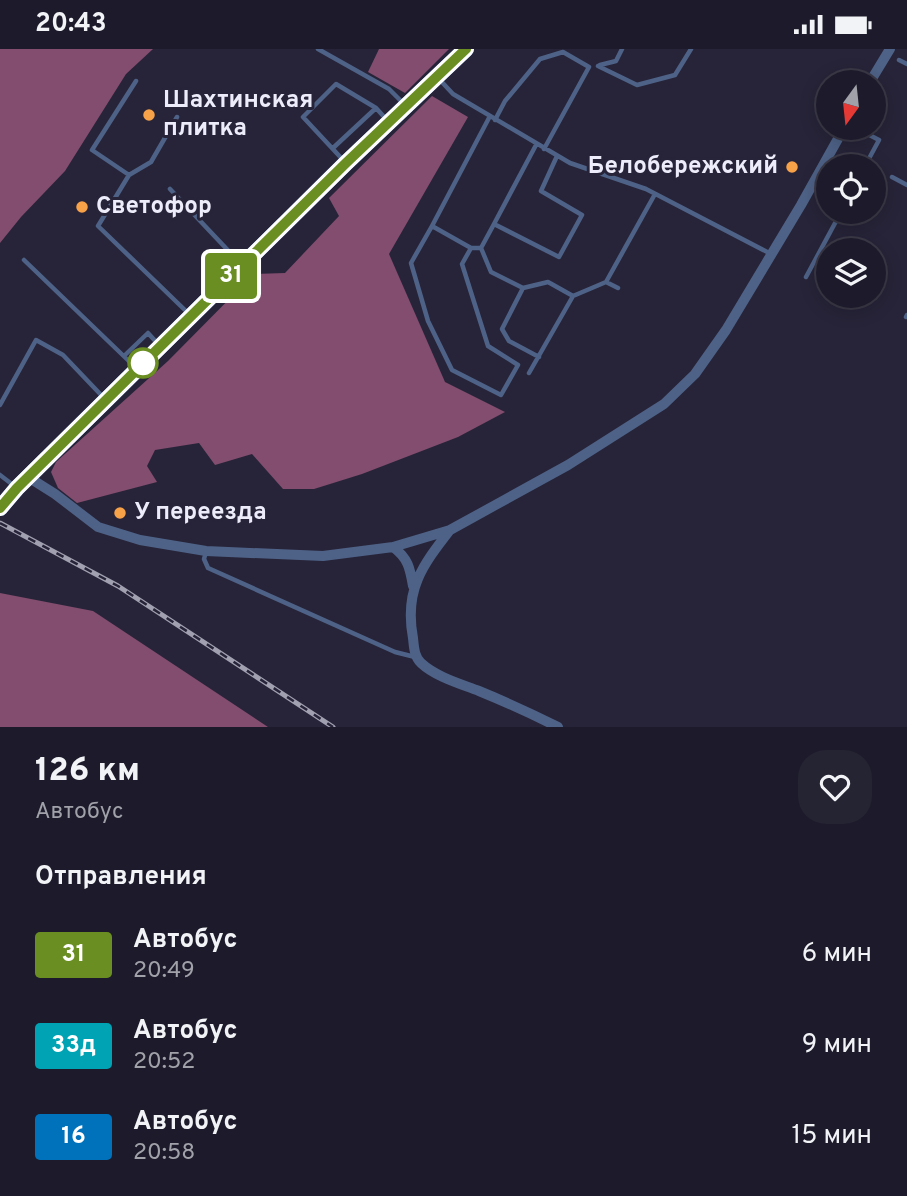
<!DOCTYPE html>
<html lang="ru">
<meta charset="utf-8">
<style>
body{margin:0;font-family:Overpass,sans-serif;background:#252433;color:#f1f3f6;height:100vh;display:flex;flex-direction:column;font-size:26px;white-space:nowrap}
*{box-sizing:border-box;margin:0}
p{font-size:23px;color:#a0a1a9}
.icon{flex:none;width:38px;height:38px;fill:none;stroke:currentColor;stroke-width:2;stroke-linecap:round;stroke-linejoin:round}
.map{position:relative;height:678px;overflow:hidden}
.details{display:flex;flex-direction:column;background:#1d1b2b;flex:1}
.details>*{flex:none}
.badge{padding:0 14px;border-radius:5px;font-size:24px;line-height:46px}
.needle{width:46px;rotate:195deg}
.fabs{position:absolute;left:816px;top:21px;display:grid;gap:14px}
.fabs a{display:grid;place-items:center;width:70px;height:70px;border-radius:50%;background:#1d1b2b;box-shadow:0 4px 18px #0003,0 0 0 2px #3b3947;font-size:35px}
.map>.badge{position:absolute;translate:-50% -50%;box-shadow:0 0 0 4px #fff}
h2{padding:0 35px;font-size:26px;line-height:63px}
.round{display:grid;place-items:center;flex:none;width:74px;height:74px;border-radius:28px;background:#252433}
.head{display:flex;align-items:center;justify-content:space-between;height:119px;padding:0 35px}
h1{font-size:33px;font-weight:800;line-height:52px}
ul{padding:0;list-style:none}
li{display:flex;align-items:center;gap:21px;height:91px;padding:0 35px}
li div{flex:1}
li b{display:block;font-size:26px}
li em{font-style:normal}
li .badge{min-width:77px;font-weight:700;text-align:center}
.status{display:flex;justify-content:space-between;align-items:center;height:49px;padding:0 35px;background:#1d1b2b;direction:ltr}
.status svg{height:19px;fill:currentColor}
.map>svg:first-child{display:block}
</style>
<div class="status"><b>20:43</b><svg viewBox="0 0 49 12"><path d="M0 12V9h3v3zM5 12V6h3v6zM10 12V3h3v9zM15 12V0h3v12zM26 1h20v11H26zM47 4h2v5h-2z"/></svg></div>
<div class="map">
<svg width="907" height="678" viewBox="0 0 907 678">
<rect width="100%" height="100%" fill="#272439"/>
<path fill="#824d6e" d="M0,0H153L126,25L65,122L21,168L0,194Z
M379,0H449L405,44L368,23Z
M432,47L468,68L389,205L445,333L505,363L458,388L362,425L314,440H283L252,405L215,416L199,394L155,401L147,417L157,433L77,454L58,439L51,423L56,413L168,312L254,225L285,224L339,167L329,149Z
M0,544L93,562L268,678H0Z"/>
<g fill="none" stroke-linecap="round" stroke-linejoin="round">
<path stroke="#4e6287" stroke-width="4.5" d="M318,0L389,40L403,54
M899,11L907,15
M600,16L616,12L622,0
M598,17L637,36L675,26L691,0
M440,31L453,45L570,114L646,140L771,205
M177,68L151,113L129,126L98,177L188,264
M495,71L505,52L540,10L563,3L589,18L544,100
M856,79L879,91L865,117
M536,96L494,175L559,208L582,166L541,142L557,107
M333,99L376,59
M344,112L303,68L336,35L376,59L386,70
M129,126L92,101L136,32
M892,128L907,136
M170,140L239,213
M432,177L490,67
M471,199L432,177L411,214L428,272L452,321L501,346L518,316L488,297L462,215L471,199H481L494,175
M481,199L491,223L523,239L548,233L573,247L606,233
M24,211L134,317
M806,228L841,163
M523,239L502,280L509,292L539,308
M618,239L606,233L655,145
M906,268L907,266
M124,307L148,284L157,294
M529,324L573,247
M0,356L36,291L63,306L103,348
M0,426L13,436
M206,503L204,510L208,519L395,603L415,608"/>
<path stroke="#4e6287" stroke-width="10" d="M870,33L890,0
M28,428L55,445L98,478L140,491L206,502L323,507L393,498L450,481L568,416L664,355L695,325L726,281L801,156L844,79
M450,481C422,517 404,541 413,589C414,598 414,607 421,614C436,628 461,635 479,642C506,653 532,665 558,678
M393,498C408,509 410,519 413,537"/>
<path stroke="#729be7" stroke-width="16" d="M0,459L17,439L346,114L466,0"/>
<defs>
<path id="rail" d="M0,474L118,537L333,678"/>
</defs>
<use href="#rail" stroke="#a1a0b0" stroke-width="5"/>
<use href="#rail" stroke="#272439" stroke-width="2.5" stroke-dasharray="8" stroke-linecap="butt"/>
</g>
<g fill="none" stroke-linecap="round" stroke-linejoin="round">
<defs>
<path id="line" d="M0,459L17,439L346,114L466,0"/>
</defs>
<use href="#line" stroke="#fff" stroke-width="16"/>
<use href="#line" stroke="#6b8e23" stroke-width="10"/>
</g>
<g fill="#f7a149" stroke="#272439" stroke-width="2.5">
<circle cx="149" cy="66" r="7"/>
<circle cx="792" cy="118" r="7"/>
<circle cx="82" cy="158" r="7"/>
<circle cx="120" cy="464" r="7"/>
</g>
<circle fill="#fff" stroke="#6b8e23" stroke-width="3.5" cx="143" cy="314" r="14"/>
<g text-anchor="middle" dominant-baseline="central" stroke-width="6" stroke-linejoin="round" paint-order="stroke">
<g font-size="24" font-weight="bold" fill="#edecfa" stroke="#272439" text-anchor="start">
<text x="163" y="52">Шахтинская<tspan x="163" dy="28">плитка</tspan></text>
<text x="778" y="118" text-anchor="end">Белобережский</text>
<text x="96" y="158">Светофор</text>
<text x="134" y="464">У переезда</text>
</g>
</g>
</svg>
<div class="fabs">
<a><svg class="needle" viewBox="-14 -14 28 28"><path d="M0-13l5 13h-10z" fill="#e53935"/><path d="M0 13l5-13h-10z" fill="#a0a1a9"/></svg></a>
<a><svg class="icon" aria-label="locate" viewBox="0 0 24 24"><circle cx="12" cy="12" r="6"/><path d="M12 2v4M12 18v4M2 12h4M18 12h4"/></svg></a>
<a><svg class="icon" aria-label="layers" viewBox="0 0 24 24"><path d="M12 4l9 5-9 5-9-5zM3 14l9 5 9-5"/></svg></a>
</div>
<b class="badge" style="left:231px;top:227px;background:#6b8e23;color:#fff">31</b>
</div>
<section class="details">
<div class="head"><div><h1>126 км</h1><p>Автобус</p></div><a class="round"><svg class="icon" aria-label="heart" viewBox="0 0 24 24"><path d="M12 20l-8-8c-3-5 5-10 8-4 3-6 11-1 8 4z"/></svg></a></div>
<h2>Отправления</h2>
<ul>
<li><span class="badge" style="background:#6b8e23;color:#fff">31</span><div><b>Автобус</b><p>20:49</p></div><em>6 мин</em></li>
<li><span class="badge" style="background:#00a3b4;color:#fff">33д</span><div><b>Автобус</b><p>20:52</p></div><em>9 мин</em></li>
<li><span class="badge" style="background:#0072bc;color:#fff">16</span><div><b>Автобус</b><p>20:58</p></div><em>15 мин</em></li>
</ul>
</section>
